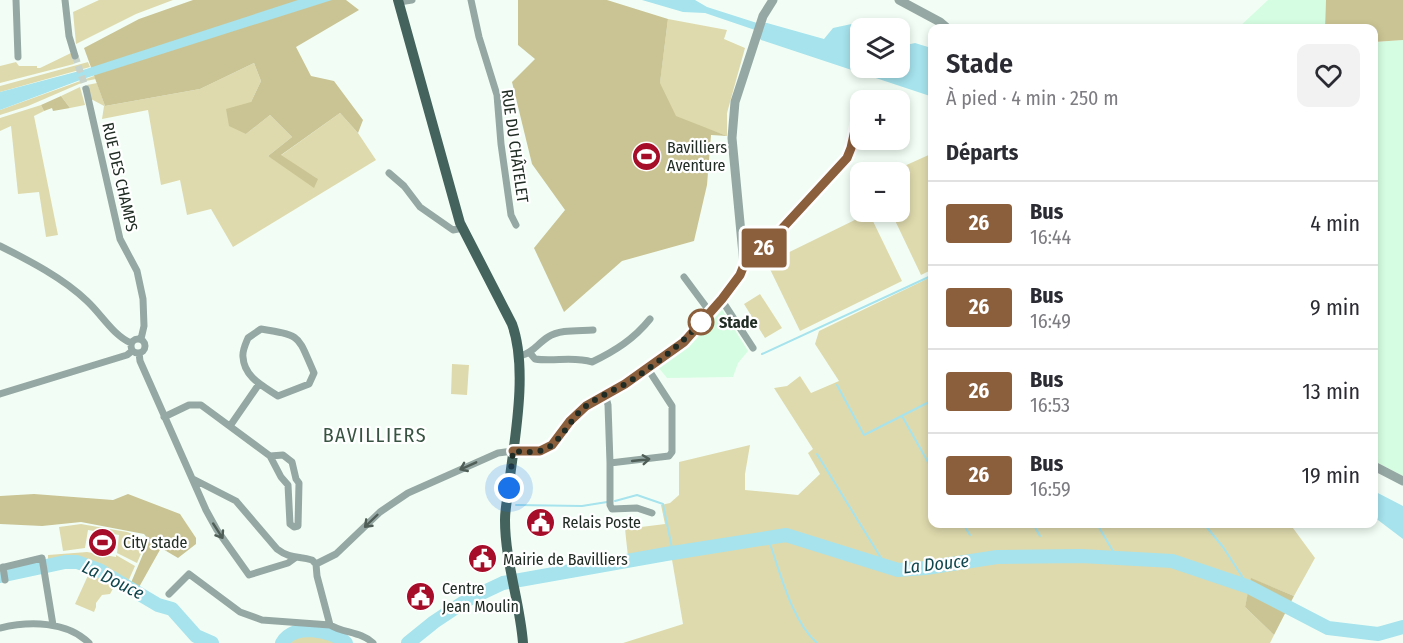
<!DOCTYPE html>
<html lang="fr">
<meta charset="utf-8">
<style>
body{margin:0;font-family:"Fira Sans Condensed",sans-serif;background:#f2f2f3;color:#2b2b33;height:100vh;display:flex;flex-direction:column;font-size:22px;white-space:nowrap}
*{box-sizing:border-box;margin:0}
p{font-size:20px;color:#7c7c81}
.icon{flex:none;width:33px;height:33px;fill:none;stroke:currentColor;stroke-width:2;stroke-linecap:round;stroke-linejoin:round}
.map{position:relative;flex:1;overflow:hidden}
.details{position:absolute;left:928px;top:24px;width:450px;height:504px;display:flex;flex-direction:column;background:#fff;border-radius:12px;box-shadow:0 3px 9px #0003}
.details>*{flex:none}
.badge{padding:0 12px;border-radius:4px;font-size:21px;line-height:39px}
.tools{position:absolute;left:850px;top:18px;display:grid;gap:12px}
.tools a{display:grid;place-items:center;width:60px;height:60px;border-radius:12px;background:#fff;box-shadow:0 3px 9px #0003;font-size:30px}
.you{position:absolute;width:30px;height:30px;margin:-15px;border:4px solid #fff;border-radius:50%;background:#1a73e8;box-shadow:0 0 0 9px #1a73e833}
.map>.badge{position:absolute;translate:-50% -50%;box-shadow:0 0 0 3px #fff}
h2{padding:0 18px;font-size:22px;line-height:54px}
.round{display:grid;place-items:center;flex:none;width:63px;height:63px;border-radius:12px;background:#f2f2f3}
.overview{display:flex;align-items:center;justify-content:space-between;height:102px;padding:0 18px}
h1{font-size:28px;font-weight:600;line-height:45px}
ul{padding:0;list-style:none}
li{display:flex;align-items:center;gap:18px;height:84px;padding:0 18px;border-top:2px solid #e1e1e2}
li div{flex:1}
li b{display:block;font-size:22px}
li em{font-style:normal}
li .badge{min-width:66px;font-weight:700;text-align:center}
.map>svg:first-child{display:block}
</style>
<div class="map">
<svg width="1403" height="643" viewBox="0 0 1403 643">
<rect width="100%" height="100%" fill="#f2fef5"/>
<path fill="#d5fde1" d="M1268,0H1326L1325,28H1238Z
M1403,40V476L1374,461V42Z
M721,308L748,351L738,363L733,377L667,378L658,367L687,347Z"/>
<path fill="#dfdaad" d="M99,0H173L136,14L76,44L73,12Z
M668,19L727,30L724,39L745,48L727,113V136L677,118L630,72L660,82Z
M71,53L74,64L0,83V66L16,62L19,66H37V68H40Z
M88,62L90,67L0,92V86Z
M254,63L261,81L251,102L246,134L270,115L292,137L268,156L318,179L280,156L340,113L358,133L376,160L233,247L211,209L187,215L180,180L161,185L148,110L102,119L104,106L91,99L87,85L97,83L105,106L200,89Z
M94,76L96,79L86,81L28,106L0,115V110Z
M80,87L85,105L70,108L61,96Z
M41,105L44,111L34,116L58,235L46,237L39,192L18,194L11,126L0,131V118Z
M933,153V269L921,275L891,212H900V172H891Z
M869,213L902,281L800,331L767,263Z
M933,276V524H1290L1315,558L1294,596L1252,579L1245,607L1274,635L1270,643H623L683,624L670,548L628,557L625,529L665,524L661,505L670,503L679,495V462L750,445L745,474V490L798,495L820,474L808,453L813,449L774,388L787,386L800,376L811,393L839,381L815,344L819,331Z
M760,294L782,328L765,338L744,304Z
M452,364L469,365L467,395L451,394Z
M81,524L127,532L144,538L146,542L137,563L117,553L119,535L88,530L85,548L63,551L59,527Z
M93,534L114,537L115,546L111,550L90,546L89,538Z
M87,552L116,557V555L135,566L127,584L100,570L77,561L48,565V555Z
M90,571L115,585L110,594L102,595L96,603V607L94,612L75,604Z
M296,634L328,635L341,643H285Z"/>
<path fill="#cac494" d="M193,0H346L359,10L296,47L311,76L334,81L363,120L358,133L340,113L281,155L318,179L314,188L268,156L292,137L270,115L246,134L229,126L226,109L251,102L261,81L254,63L200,89L105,106L84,48L139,19Z
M518,0H607L668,19L660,83L676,116L727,136L711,135L707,185L694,241L622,261L564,312L534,248L565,210L532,164L512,82L535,59L518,45Z
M1326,0H1403V40L1374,42V28H1325Z
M61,96L70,108L53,111L52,108L44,111L41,105Z
M34,494L113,500L128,494L180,514L196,538V544L178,558L161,548L138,589L130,585L149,540L144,534L81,522L42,526L0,524V496Z
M1251,578L1294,596L1274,635L1245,607Z"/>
<path fill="#a6e3ed" d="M298,0H332L83,79L0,110V92L83,70Z
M642,0H695L707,7L757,23H767L824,39L833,28L856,23L873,28H861V68H900L901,37L906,45L915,43L928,47L933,55L931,71L933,74V97L761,40L755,30L705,13L683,12Z
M1374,491L1403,506V539L1374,517Z"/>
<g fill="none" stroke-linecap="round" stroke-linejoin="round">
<path stroke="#a6e3ed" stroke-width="2" d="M762,354L933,275
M837,385L864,435L933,400
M902,416L933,471
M817,454L886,566
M615,501L637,495L663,504L673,553
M516,505L582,506L607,502
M963,524L970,535
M1033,524L1040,536
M1097,524L1117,558
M1204,524L1223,547L1249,587
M768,538C780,571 791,620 817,643"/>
<path stroke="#a6e3ed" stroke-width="14" d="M0,576L65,562H77L99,570L158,605L172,609L196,636L212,643
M282,643C293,623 331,629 346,643
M408,643L434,622L467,600L503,583L666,554L786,535L898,570L926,568L997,557L1081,556L1172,561L1249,587L1328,628L1378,634L1403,627"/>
<path stroke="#c8d4cb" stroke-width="7" stroke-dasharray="7 3.5" stroke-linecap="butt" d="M75,56L86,89"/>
<path stroke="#96a8a4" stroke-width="7" d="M16,0L18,57
M65,0L69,36L75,56
M471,0L479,37L497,95L501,144L511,215L516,225
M399,2L412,0
M86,89L120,239L137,271L143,299L144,326L141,339
M389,173L404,186L420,207L453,230L463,228
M0,246C30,261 63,278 87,301C102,315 113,335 131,343
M744,265L754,259L847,158L851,148L861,103
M684,277L710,312
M721,299L753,348
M261,329C303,336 297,335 314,373L309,384L278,396C263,386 244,377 243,357C242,351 246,343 248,338Z
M131 346a7 7 0 1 1 14 0a7 7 0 1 1-14 0Z
M139,353L140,361L206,510L217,530L249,575L288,563L295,558
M530,353L535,359C554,362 573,356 592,362C615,351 634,339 650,319
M520,356C533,353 537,344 548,337C560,329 579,331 593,330
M0,394L127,355L132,351
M605,394L608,405L610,463L669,456L672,452V406L648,369
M164,417L189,405H201L270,456L281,477L288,485L290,524L294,527L298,526L299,483L296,479L292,462L283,455L270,456
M230,426L259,384
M610,463V505L612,509L637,508L652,513
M193,479L236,501L277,549C290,559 298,556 312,560L316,564
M316,564L336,554L380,512L408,493L498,453L513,451
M316,564L317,576L330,625C343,633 362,632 373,643
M3,567L5,580
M0,568L42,558L53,625
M169,594L189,574L240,612L262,620L330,625
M0,628C29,621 67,621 89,643"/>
<path stroke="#96a8a4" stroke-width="9" d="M899,0L940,22L947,28
M513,451C564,456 553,430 586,406C604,392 627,383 646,370C684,345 712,311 740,275L744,265L732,138L735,102L763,16L773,0
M1374,466L1403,481"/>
<path stroke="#44635d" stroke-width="10" d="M398,0L460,223L512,324C528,368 515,437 509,484C508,496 505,508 505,520C505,562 520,602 523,643"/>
</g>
<defs><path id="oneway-shaft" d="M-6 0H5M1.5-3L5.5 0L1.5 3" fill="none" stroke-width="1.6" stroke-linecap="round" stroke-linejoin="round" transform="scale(1.5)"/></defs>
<g stroke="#4f5e57">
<use href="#oneway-shaft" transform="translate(641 460) rotate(-6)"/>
<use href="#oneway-shaft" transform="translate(468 466) rotate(156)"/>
<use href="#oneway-shaft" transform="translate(371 521) rotate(136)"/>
<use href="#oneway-shaft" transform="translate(218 531) rotate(57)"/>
</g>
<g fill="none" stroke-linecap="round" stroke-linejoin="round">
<defs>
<path id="line" d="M513,451H540L552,445L570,421L586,406L625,384L684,342L722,299L740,275L744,265L754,259L847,158L851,148L861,103"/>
</defs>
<use href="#line" stroke="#fff" stroke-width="14"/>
<use href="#line" stroke="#8b5e3c" stroke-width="9"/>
<path stroke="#202c24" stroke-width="6" stroke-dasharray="0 10.8" d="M509,488L513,451C526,452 537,454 549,447C563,438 572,416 586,406C599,396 613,391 627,383C654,366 681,345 701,322"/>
</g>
<defs>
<symbol id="stadium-disc" viewBox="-11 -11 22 22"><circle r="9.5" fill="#a60d29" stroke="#fff"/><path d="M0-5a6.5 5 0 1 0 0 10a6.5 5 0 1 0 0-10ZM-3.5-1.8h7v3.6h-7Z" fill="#fff"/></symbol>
<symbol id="civic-disc" viewBox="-11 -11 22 22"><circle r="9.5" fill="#a60d29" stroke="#fff"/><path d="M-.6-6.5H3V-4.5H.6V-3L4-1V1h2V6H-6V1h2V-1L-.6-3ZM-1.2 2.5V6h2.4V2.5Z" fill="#fff"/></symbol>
</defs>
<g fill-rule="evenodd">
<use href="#stadium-disc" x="630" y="140" width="33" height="33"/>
<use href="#civic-disc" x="524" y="506" width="33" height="33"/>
<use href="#stadium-disc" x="86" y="526" width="33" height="33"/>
<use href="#civic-disc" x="466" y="542" width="33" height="33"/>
<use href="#civic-disc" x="404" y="580" width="33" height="33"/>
</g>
<circle fill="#fff" stroke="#8b5e3c" stroke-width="3" cx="701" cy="322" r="12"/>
<g text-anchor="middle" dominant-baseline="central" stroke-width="4.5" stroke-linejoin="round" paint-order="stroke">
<g font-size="16" fill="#202c24" stroke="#fff">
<text transform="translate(515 146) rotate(82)">RUE DU CHÂTELET</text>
<text transform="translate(120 177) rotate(77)">RUE DES CHAMPS</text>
</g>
<g font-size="16" fill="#202c24" stroke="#fff" text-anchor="start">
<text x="667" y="147">Bavilliers<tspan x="667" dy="18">Aventure</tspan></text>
<text x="562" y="522">Relais Poste</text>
<text x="123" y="542">City stade</text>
<text x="503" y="559">Mairie de Bavilliers</text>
<text x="442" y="588">Centre<tspan x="442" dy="18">Jean Moulin</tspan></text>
</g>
<g font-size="16" font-weight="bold" fill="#202c24" stroke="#fff" text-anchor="start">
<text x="719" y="322">Stade</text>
</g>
<g font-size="18" font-style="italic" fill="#0f464e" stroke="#fff">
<text transform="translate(936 564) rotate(-6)">La Douce</text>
<text transform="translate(113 580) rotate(26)">La Douce</text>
</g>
<g font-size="20" letter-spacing="1.5" fill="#385341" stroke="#fff">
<text x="375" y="435">BAVILLIERS</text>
</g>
</g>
</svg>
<div class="tools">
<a><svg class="icon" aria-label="layers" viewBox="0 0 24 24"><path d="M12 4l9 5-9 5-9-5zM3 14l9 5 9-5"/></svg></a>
<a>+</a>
<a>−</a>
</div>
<div class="you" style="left:509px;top:488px"></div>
<b class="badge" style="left:764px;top:248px;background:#8b5e3c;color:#fff">26</b>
<section class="details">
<div class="overview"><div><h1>Stade</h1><p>À pied · 4 min · 250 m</p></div><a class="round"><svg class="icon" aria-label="heart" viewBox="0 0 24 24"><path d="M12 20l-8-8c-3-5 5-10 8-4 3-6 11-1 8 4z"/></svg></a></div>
<h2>Départs</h2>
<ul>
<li><span class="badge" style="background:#8b5e3c;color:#fff">26</span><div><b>Bus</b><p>16:44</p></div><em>4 min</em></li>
<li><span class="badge" style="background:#8b5e3c;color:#fff">26</span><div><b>Bus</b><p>16:49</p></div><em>9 min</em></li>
<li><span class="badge" style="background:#8b5e3c;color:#fff">26</span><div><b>Bus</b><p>16:53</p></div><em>13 min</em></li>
<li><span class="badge" style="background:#8b5e3c;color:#fff">26</span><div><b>Bus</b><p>16:59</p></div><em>19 min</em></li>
</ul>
</section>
</div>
